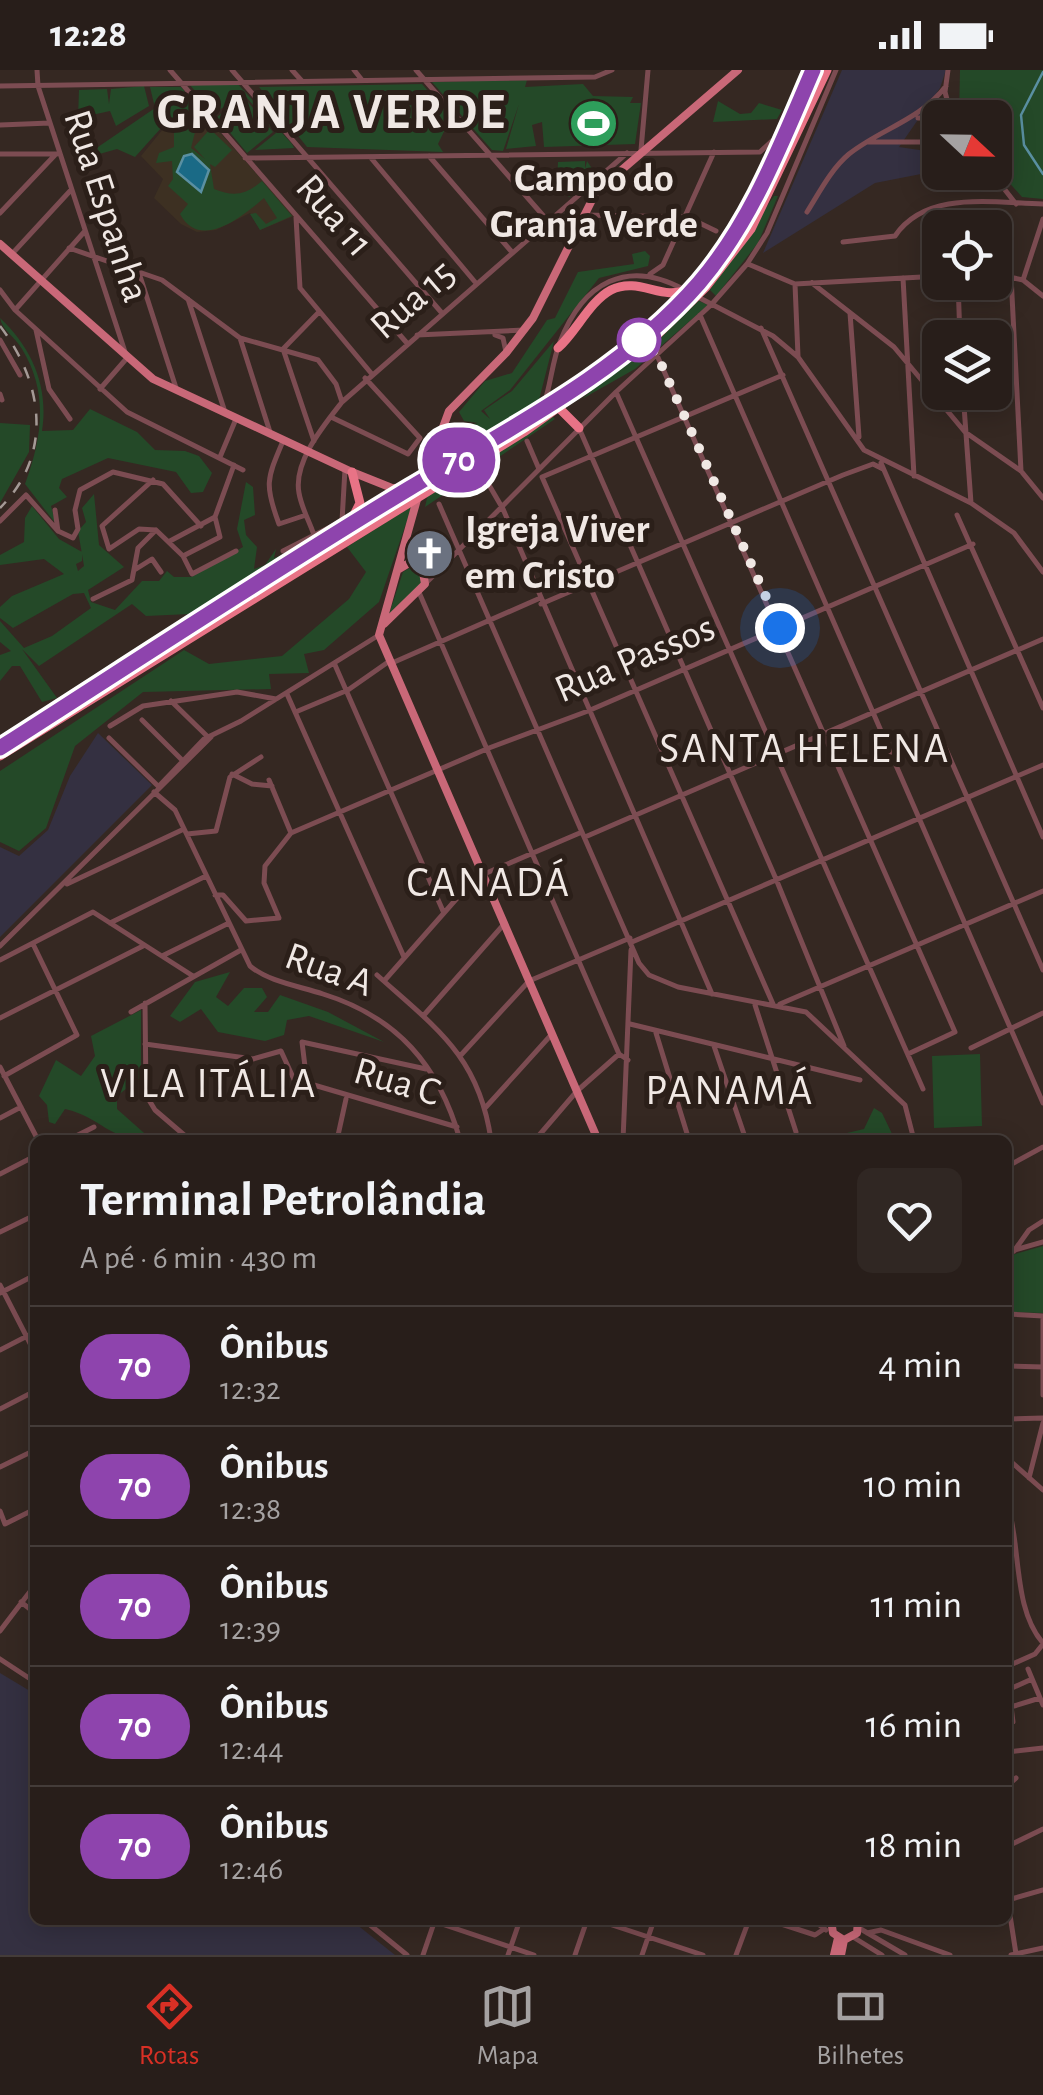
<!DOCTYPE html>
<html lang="pt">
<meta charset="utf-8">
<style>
body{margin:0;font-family:"Alegreya Sans",sans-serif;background:#302723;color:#f1f3f6;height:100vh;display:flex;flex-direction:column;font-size:38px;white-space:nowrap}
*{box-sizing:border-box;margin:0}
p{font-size:32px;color:#a5a2a2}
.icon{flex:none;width:55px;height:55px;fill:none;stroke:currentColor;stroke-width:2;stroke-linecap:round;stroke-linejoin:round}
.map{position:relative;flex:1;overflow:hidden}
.sheet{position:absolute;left:30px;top:1065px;width:982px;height:790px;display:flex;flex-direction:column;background:#281e1a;border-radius:15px;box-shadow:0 5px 25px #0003,0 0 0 2px #443c39}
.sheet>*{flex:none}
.badge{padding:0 20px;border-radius:32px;font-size:35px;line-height:65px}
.needle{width:65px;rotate:112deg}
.controls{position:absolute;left:922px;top:30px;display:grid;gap:20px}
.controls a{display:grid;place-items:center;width:90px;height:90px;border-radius:15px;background:#281e1a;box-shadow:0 5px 25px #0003,0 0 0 2px #443c39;font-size:50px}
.you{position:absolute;width:50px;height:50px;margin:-25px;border:8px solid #fff;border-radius:50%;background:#1a73e8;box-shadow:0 0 0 15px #1a73e833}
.map>.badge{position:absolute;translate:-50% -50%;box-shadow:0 0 0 5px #fff}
.round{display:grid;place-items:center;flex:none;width:105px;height:105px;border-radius:15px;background:#302723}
.overview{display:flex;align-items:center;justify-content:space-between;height:170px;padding:0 50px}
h1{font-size:48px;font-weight:700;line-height:75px}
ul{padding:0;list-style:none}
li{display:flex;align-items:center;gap:30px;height:120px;padding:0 50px;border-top:2px solid #443c39}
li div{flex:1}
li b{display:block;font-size:38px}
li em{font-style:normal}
li .badge{min-width:110px;font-weight:700;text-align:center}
.status{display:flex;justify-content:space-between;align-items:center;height:70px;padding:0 50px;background:#281e1a;direction:ltr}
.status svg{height:28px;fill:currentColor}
.dock{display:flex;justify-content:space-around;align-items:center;height:140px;border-top:2px solid #443c39;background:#281e1a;font-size:28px;color:#a5a2a2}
.dock a{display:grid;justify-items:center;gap:5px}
.dock .current{color:#d93025}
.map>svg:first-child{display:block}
</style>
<div class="status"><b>12:28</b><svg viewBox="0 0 49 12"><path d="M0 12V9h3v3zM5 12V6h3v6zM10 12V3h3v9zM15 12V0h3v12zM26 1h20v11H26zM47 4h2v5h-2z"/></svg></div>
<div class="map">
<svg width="1043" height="1885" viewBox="0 0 1043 1885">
<rect width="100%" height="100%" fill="#352822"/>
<path fill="#343041" d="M842,0H946L940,18L899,77L926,81L921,104L875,113L763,183Z
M98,663L152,715L0,867V777L19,786L48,760L70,706Z
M0,1603L35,1624V1850H351L395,1885H0Z"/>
<path fill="#3d3022" d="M188,48L216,58L294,146L260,160L250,143L216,160L197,162L181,154L154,128L163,109L141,86L163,59Z"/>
<path fill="#244928" d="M960,0H1043V129L1022,127L995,97V48L959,47Z
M527,10L525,17L583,14L593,26L633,27L630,33H641L635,74L544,77L542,52L532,55L536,76L506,79L519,34L503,81L492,80L432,12Z
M237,13L292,74L294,78L255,80L276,63L243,23L214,44L190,15Z
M422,14L451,47L438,74L443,82L307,77L259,17Z
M144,16L149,36L116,56L110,41L78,48L79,20L107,19L109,34L111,19Z
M150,17H181L208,52L189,45L162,57L135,87L117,79L96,85L98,77L155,38Z
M243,26L273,62L247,83L217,47Z
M718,31L740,44L751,43L759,33L782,40L777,49L713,52Z
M174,53L197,54L191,78L205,89L194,77L210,59L232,80L215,97L210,94L214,119C234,127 246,125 262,111L292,146L260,160L250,144L256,143L266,154L277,148L264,128C242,147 200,181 180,144L188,134L168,116L173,109L172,91L156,93L159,83L174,77Z
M585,91V99L587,91L597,106L569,127L557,112L558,92Z
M774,126H778L758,173L716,226L710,220Z
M645,181L650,186L648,196L599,208L510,320L481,341L490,349L484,340L512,321L554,271L539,330L436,398L443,367L450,380L466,356L478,353L464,351L459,342L485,311L512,303L547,250L555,248L578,202L634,194L632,184Z
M697,230L708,235L635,299L582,329Z
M0,248C32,278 49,317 42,361L73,360L90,339L137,362L155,380L185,381L199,386L212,403L203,422L191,423L176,402L108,388L62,409L59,418L67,427L51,436L56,454L25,414C42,368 49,323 22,279C15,267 2,260 0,248Z
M552,346L555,349L425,437L428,424Z
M0,353L30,355L29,382L0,433Z
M246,412L253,417L255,445L244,450L246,465L257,477L254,499L265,495L276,479L274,488L309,475L190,544L146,546L132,534L39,596L22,579L57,628L42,632L20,596H12L0,611V585L11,581L0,572V551L24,578L52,566L91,538L84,523L73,524L13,558L0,548V537L12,526L64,504L44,489L0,495V485L24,472L25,448L32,436L59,469L82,482V491L76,494L78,501L84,496L78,461L86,452L82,438L94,424L99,475L124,497L88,520L91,532L115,540L142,511H159L167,501L174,507H191L243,477L237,459Z
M412,436L379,532L324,580L304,584L309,603L269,604L271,619L143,622L75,676L46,758L19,781L0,772V701L184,580L209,594L282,586L349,529L366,502L347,477Z
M413,496L442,498L387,550L403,502Z
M230,902L216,927L228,936L244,918H262L267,927L254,942H268L280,925L328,942L384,972L309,946L287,950L284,965L265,971L218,962L201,939L180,952L170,946L195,912Z
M141,940V1007L117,1026V1039L152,1070C105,1070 104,1048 65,1039L55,1054L49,1052L47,1035L39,1026L56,990L81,1006L95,986L91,966Z
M980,984L982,1056L934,1058L932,986Z
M874,1038L882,1043L894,1068L817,1070L864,1059Z
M1043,1176V1243L1008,1242V1186Z"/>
<path fill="#1a6a86" stroke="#5a90a2" stroke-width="2.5" d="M192,84L209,100L201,122L177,102L184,86Z"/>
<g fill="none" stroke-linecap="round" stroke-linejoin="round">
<path stroke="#5a90a2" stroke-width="2.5" d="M1043,2L1021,45L1024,75L1043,104"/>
<path stroke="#7c4c52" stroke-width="5" d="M37,0L38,16L127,288L100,319
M170,0L406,272
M232,0L441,242
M292,0L301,10
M354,0L362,10
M416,0L547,150
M948,0L945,22L952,48
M0,16L595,7L612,0
M918,48H940
M0,55L50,53
M868,72H940
M641,80L648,0
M0,84H57
M429,86L511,181
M245,88L760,82L774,69L807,0
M371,88L475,212
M991,102L1016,134
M807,142C819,123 831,99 849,84C882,58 919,51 946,16
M0,143L55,85
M583,145L687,147L716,161
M296,147L300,218L371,303
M843,172L895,166C926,120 992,133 1043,134
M69,178L162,210L240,268L318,290L336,314L342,332
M11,185L70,121
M748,194L795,214L940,206
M139,203L177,321
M650,204L663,195L714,82
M995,204L1023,210L1043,226
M1011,206L1021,401
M903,208L914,406
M1023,210L1043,149
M958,212L960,268
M812,213L894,277L965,362L1021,401L1043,428
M795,214L798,286
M0,220L15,240L127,342L243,400
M694,225L773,266L798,287L864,380L971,433L1014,463L1043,502
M188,229L225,342
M15,240L85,161
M850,243L859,367
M700,245L1043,1033
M761,258L1043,900
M36,260L49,319L70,349
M417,265L524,260
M495,265L503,268L506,282
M240,268L270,362
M0,270L20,305
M283,279L314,371
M283,279L319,242
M656,283L955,962L908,984
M616,322L923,1019
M963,322L971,433
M0,324L2,330
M544,334C551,314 552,292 560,272C583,212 627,188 685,220
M331,347L408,384L420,368L365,308
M579,358L776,809L844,976
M283,371C267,409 264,414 279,454L306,445
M527,371L539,399
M220,387L236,349
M881,393L1043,767
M482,403L503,439L712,924
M542,407L773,934
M542,407L783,305
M153,410L102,456L109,479L139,459L156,460L183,486L192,504L236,481
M439,434L639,893L649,905L678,917L806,942L905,1035L914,1070
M55,440L58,461L73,468L78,459L75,440L80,420L113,402L163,414L201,456
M957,445L1043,638
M0,451L26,425L58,461
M170,471L215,447L234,395
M317,475C313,457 302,441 299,423C293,392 324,355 342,332L627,83
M283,481L342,451L345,399
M183,486L220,467L215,447
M423,496L447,494
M136,499L152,489L161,502
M426,513L616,322L711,235L747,194L767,163L836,0
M418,520L619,984L628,990
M93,529L132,510L138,478L156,460
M541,534L843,405L873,394L883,399
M392,593L538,529
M335,595L443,841
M287,624L404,887
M171,631L208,667
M298,641L348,620L391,590
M142,650L182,690
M110,656L143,636L237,622L276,629
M109,668L159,717
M232,704L252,714L272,716
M269,710L291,763L489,678L588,641L973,474
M160,715L204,669L241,651L379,565
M154,722L175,740L250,896C269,912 299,916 323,924C397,947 439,995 460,1070
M187,764L216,761L230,707L261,687
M585,767L1043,569
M484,804L582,762
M67,814L184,759
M215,825H223L246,851L279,848L264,813L265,796L291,763
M110,853L206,806
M632,872L1043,695
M0,876L211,667
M162,886L229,853
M0,890L93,842L193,906
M377,905C436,958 479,986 491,1070
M384,911L481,801
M145,933L146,1025L155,1040L190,1070
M780,934L1043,821
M755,935L796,1062
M131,942L241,880
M424,945L505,853
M0,948L143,876
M630,954L860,1010
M656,963L689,1070
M145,974L253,989L281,981L297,1016L306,1014
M714,976L746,1070
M971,978L1043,943
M460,986L529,911L630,868
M0,997L38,1070
M426,999L302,972L307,1013L457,1057
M4,1006L77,965L33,874
M486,1037L551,965
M0,1048L21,1037
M68,1070L94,1057
M337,1070L346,1029
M535,1070L577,1021L619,984
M623,1070L631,880
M1008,1096L1043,1077
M0,1104L35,1086
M0,1162L35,1145
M1014,1181L1029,1160L1043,1151
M1008,1182L1043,1172
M0,1215L35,1283
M0,1223L35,1205
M1008,1244L1043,1246
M1043,1249V1325
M0,1280L35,1262
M1008,1296L1043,1297
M0,1339L35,1321
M1008,1349L1043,1348
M1008,1389L1043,1420
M0,1397L35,1380
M1029,1408L1043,1353
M1008,1436C1021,1478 1013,1539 1043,1573
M0,1441L5,1454L35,1439
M21,1532L35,1543
M0,1561L35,1515
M0,1589L35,1612
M1008,1596L1035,1584L1043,1574
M1028,1599L1043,1635
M1008,1612L1013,1652
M1012,1618L1032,1609
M1014,1636L1040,1628
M1008,1682L1043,1678
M1008,1715L1016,1708
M1008,1776L1043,1759
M1008,1830L1043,1820
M1008,1832L1016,1884
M364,1850L407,1885
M430,1850L534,1885
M597,1850L703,1885
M769,1850L815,1865L824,1859
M813,1850L826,1860
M859,1858L905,1885
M867,1863L881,1860L950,1885
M853,1867L882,1885
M423,1885L435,1850
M508,1885L520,1850
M575,1885L587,1850
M642,1885L654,1850
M736,1885L749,1850
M1011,1885L1043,1878"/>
<path stroke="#c96878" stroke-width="8" d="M0,174L153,309L352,402L392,418H410
M423,412L449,341L506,283L533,248L596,122L738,0
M418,426L379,565L598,1070
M384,554L425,514L422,496L409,493L399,499
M831,1850L833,1863L844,1870L857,1863L858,1850
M834,1885L838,1868
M841,1885L844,1870"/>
<path stroke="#e87386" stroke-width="9" d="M558,278C576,262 590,231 611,220C639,206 663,232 687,219
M559,338L579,358
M351,451L360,433L352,402
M124,598L599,302C653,259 706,213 742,154C771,106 791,51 813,0
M0,686L524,362L654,268L706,217L751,159L827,0"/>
<path stroke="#a49a96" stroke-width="2.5" stroke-dasharray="12 12" stroke-linecap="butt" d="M0,256C43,312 54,384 0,438"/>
</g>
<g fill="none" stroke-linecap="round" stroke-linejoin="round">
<defs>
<path id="line" d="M0,678C136,591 271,502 410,418C510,358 621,303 699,213C752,151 781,74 813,0"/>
</defs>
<use href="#line" stroke="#fff" stroke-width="22"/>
<use href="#line" stroke="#8e44ad" stroke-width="15"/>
<path stroke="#f0e8e4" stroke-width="10" stroke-dasharray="0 18" d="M639,270L656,283L780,558"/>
</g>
<defs>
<symbol id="stadium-disc" viewBox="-11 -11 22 22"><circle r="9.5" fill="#2e9e5b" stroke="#2b1f19"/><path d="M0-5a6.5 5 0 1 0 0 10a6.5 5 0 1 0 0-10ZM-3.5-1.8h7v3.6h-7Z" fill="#fff"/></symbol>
<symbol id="church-disc" viewBox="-11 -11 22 22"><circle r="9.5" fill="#6b7280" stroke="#2b1f19"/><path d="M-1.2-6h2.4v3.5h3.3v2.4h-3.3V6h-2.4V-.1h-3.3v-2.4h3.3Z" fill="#fff"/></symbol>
</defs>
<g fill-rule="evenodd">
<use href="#stadium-disc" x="566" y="26" width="55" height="55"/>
<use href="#church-disc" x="402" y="456" width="55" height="55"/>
</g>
<circle fill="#fff" stroke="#8e44ad" stroke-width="5" cx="639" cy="270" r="20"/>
<g text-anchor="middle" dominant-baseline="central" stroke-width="10" stroke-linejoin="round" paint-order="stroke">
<g font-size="40" font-weight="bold" fill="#f0e8e4" stroke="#2b1f19">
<text x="594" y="109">Campo do<tspan x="594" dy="46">Granja Verde</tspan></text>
<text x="465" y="460" text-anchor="start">Igreja Viver<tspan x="465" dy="46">em Cristo</tspan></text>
</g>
<g font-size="40" fill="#f0e8e4" stroke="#2b1f19">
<text transform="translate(106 136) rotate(72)">Rua Espanha</text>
<text transform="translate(334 146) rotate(49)">Rua 11</text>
<text transform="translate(413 230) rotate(-41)">Rua 15</text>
<text transform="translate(635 589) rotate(-23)">Rua Passos</text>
<text transform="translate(329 900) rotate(20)">Rua A</text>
<text transform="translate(397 1012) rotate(16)">Rua C</text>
</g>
<g font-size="42" letter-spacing="2.5" fill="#f0e8e4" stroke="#2b1f19">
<text x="805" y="679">SANTA HELENA</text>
<text x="489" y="813">CANADÁ</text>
<text x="209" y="1014">VILA ITÁLIA</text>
<text x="730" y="1021">PANAMÁ</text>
</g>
<g font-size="50" font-weight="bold" letter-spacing="2.5" fill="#f0e8e4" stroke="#2b1f19">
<text x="332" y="43">GRANJA VERDE</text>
</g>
</g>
</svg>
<div class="controls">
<a><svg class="needle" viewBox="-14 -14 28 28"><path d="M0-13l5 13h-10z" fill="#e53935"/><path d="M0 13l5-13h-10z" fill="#a5a2a2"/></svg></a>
<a><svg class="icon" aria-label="locate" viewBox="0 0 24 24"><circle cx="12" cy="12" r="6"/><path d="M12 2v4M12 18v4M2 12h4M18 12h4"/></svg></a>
<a><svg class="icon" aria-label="layers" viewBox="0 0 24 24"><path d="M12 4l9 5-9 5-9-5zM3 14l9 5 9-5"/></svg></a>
</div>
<div class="you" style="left:780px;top:558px"></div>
<b class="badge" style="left:459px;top:390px;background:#8e44ad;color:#fff">70</b>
<section class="sheet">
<div class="overview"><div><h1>Terminal Petrolândia</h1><p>A pé · 6 min · 430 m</p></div><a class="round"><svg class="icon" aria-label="heart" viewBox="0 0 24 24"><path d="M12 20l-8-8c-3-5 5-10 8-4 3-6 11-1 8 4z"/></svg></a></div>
<ul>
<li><span class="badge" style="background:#8e44ad;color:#fff">70</span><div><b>Ônibus</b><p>12:32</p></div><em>4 min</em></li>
<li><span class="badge" style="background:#8e44ad;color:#fff">70</span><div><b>Ônibus</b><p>12:38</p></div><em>10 min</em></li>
<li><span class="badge" style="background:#8e44ad;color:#fff">70</span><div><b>Ônibus</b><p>12:39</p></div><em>11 min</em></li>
<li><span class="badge" style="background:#8e44ad;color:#fff">70</span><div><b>Ônibus</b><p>12:44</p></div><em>16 min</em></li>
<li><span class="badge" style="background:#8e44ad;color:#fff">70</span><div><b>Ônibus</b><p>12:46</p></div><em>18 min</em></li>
</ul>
</section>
</div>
<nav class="dock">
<a class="current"><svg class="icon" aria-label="directions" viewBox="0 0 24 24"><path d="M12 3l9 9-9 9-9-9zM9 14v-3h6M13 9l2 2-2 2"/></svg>Rotas</a>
<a><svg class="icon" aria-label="map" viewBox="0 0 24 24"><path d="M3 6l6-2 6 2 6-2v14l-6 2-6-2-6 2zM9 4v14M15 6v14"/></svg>Mapa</a>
<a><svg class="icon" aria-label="tickets" viewBox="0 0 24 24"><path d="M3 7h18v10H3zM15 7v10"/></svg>Bilhetes</a>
</nav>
